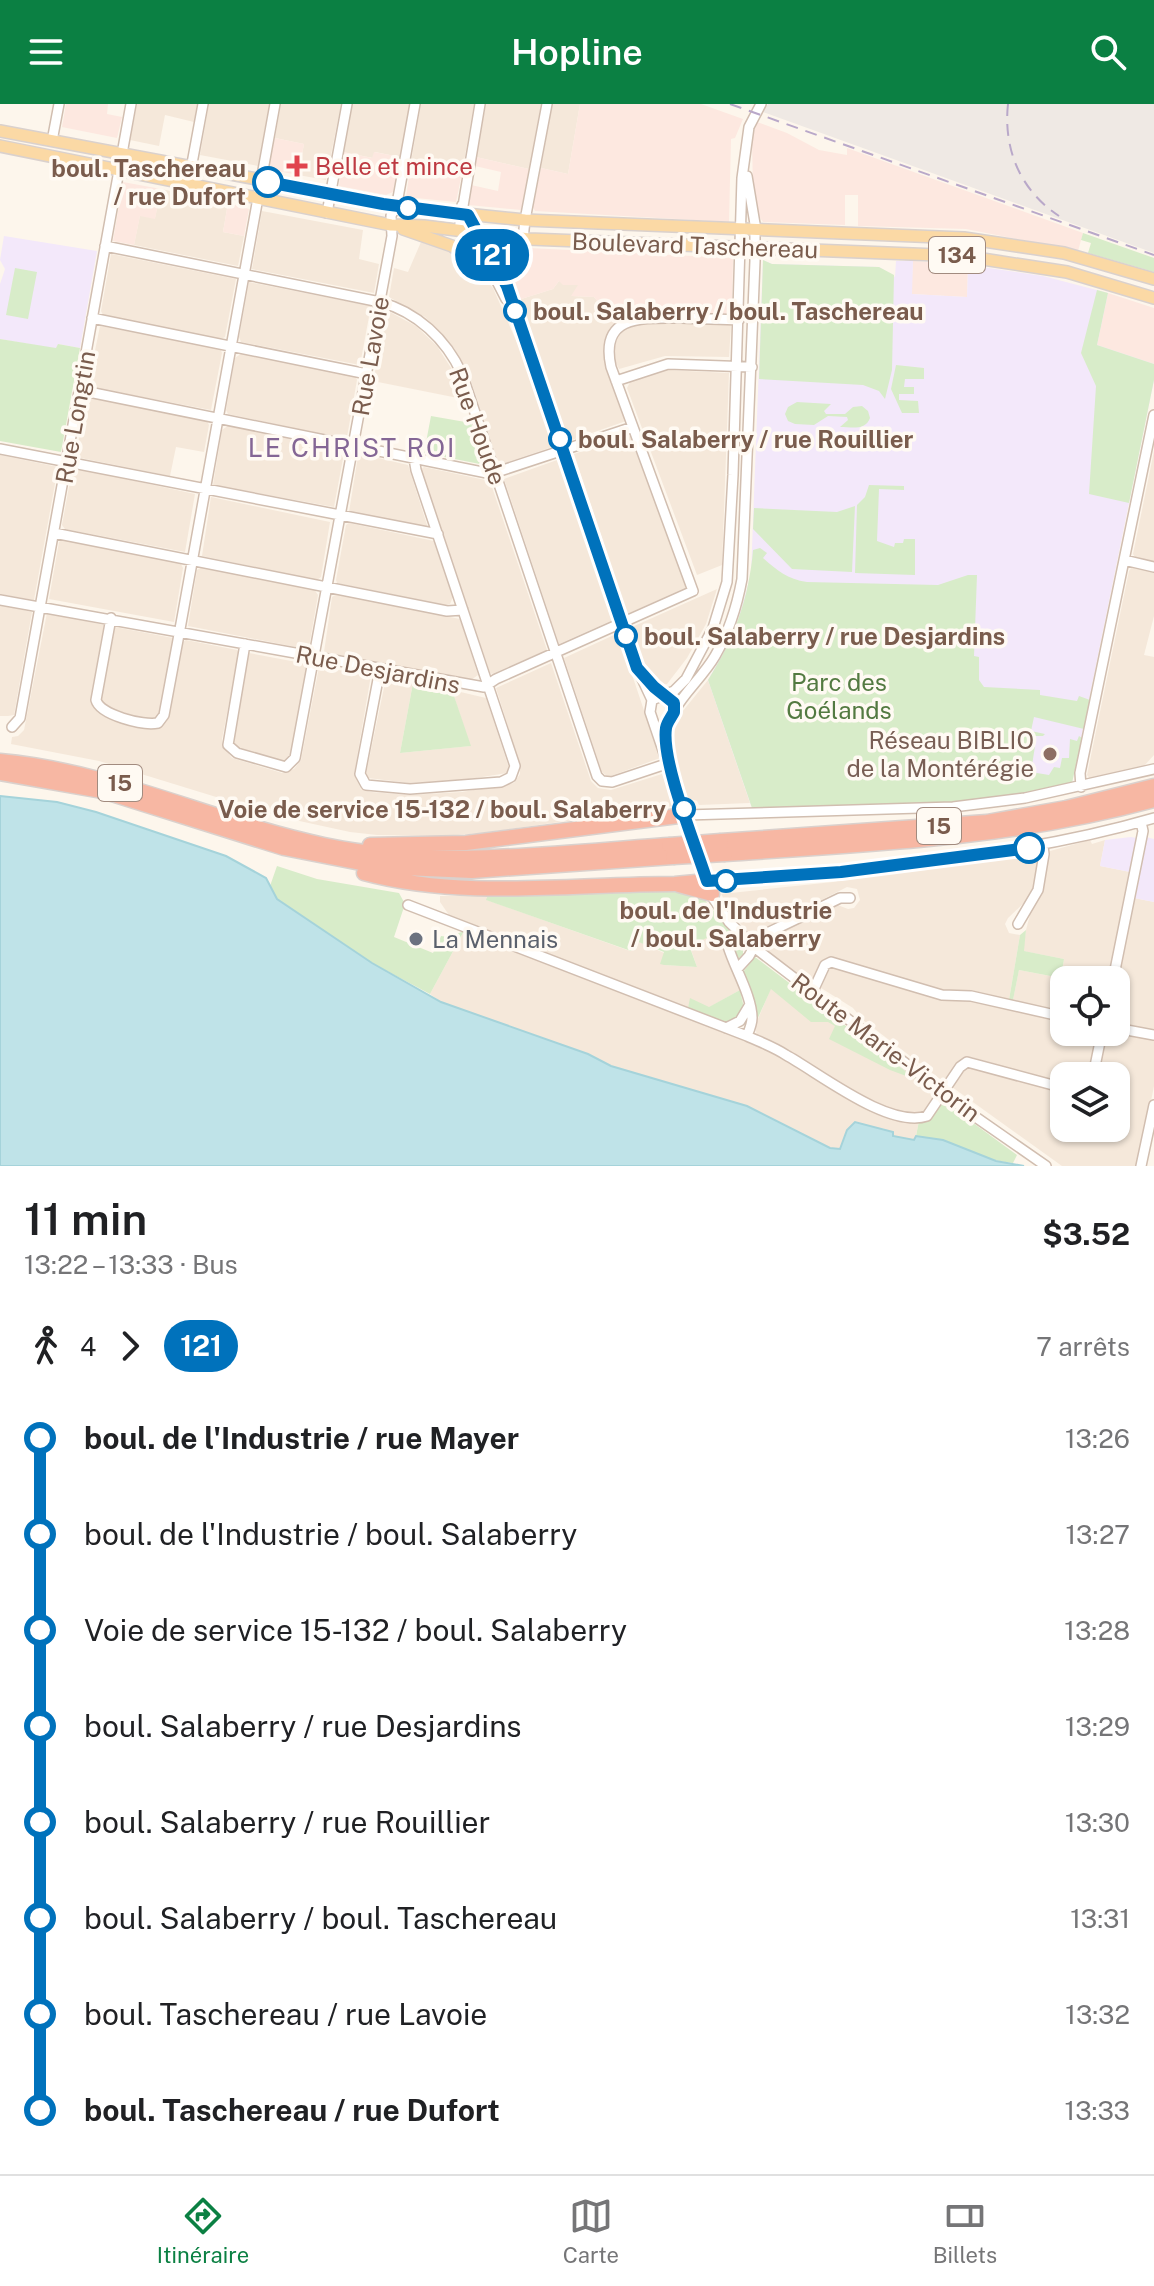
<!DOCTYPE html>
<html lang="fr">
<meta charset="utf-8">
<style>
body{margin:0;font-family:"Public Sans",sans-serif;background:#f2f2f2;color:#202124;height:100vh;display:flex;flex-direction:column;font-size:30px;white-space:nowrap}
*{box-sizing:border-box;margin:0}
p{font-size:26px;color:#757577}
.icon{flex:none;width:44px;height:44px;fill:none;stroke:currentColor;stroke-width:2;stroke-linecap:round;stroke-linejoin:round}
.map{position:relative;height:1062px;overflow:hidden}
.panel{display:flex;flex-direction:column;background:#fff;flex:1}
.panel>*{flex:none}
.badge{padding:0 16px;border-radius:26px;font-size:28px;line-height:52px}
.fabs{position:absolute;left:1050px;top:862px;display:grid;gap:16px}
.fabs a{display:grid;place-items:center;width:80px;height:80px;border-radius:16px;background:#fff;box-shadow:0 2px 6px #0004;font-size:40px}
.map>.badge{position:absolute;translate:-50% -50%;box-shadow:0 0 0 4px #fff}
.legs{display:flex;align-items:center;gap:12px;height:88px;padding:0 24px;font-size:26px}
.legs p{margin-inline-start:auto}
.summary{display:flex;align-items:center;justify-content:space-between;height:136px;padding:0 24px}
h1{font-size:44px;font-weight:600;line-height:60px}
ul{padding:0 24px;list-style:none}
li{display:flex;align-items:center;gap:28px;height:96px;font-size:30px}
li i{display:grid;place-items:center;width:12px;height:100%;margin:0 10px;background:currentColor}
li i::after{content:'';width:20px;height:20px;margin:-10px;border:6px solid;border-radius:50%;background:#fff}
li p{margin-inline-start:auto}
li:first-child i{background:linear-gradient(#0000 50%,currentColor 0)}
li:last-child i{background:linear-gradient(currentColor 50%,#0000 0)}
header{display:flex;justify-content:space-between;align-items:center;height:104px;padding:0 24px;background:#0b8043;color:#fff;font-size:36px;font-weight:600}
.menu{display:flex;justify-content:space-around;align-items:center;height:112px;border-top:2px solid #e0e0e0;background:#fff;font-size:22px;color:#757577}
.menu a{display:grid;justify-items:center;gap:4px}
.menu .selected{color:#0b8043}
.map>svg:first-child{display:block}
</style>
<header><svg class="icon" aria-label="menu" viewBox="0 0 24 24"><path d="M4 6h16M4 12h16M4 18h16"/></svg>Hopline<svg class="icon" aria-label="search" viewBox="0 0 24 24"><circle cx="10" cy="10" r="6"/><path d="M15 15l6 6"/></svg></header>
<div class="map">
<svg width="1154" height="1062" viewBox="0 0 1154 1062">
<rect width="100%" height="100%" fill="#fdf6ec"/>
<path fill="#f5e8da" d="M137,0H197L194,18L165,11L159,42L130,36Z
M209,0H269L258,62L200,51Z
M281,0H341L326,76L298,71L304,40L275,34Z
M352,0H410L400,53L375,48L373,54L343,48Z
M421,0H474L462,69L411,58Z
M486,0H541L529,65L476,53Z
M552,0H580L568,70L541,64Z
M161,85L228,99L223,128L244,132L238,162L134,141L140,111L155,114Z
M262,107L363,126L359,155L379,160L374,189L252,165Z
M421,138L449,147L476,164L493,184L525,257L555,342L499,361L470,274L454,244L425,213L389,193L394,164L408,168Z
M111,150L236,175L225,233L221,235L103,211L101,207Z
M559,177L579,181L572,192L594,193L616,220L607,232L604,253L626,317L569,337L518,196L553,185Z
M249,178L371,202L360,261L241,238L239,233Z
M388,207L416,222L437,242L453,267L463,295L373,277Z
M636,217L728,219L731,222L729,253L665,252L619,265L614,255V239L624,224Z
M100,222L220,244L222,249L211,306L90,283L88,281Z
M242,249L355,271L357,276L347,333L345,335L228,310L226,306L235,254Z
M666,266L729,269L722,461L697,471L627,284L630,278Z
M90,293L207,317L209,321L204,348L176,343L170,372L76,353L85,297Z
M229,321L342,345L344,349L334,403L213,381L222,326Z
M631,331L687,483L627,510L574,350Z
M1154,347V457L1135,453L1133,450Z
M361,350L408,361L428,424L349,408L358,352Z
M0,351L58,363L34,496L0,490Z
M557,356L560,357L613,516L559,540L504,375Z
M424,363L490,377L547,546L492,570L490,569L421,365Z
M75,364L195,390L185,448L65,425L62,421L72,366Z
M211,393L330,418L321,473L317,476L202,452Z
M349,419L434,437L453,493L450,500L445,501L337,479L336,476L346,421Z
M64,435L180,458L183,464L174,518L49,495L59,438Z
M202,463L314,485L318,491L309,543L306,545L188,522L197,466Z
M1132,463L1154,468V512L1144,551L1154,553V651L1143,663L1091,676L1087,671L1129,467Z
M717,485L706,520L687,554L667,580L657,581L646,568L632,523Z
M337,490L460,515L478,571L471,576L324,548L332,493Z
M0,501L32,508L14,611L8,612H0Z
M47,509L104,521L91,592L93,603L103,612L147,625H157L167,617L183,538L186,536L237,546L239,548L222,635L223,643L232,654L282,669L294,665L301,656L319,563L371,571L354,671L361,685L371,688L410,691L462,688L514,679L520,670V661L496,584L551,559L591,677L598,684L611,686L662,670L673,702L481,729L446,732L377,731L350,728L281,713L99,657L11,640L12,633L18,632L24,626Z
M115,523L173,534L159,611L156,615L149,616L105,603L101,598Z
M614,531L619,532L660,654L608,673L602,668L564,554Z
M249,549L307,560L291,650L284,658L235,644L231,639Z
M386,574L413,579L400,649L470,642L452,586L486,594L509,664L507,669L464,676L409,679L368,674L366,670Z
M708,576L750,699L699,701L697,697L688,694L671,643V632L678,613Z
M1090,736L1092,740L1105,736L1100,762L1130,768L1108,876H1064V908L1013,896L1019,866L1061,874L1064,855L1023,847L1026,826L1031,807L1042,787L1050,747Z
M1032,748L1039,749L1040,753L1034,783L1028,795L1008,814L1005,820L1009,829L1020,831L1009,896L969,887L939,886L833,854L821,859L814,876L806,877L765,846L763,837L835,800L848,805L854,804L860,796L857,785L847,783L758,828L752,829L747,827L734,812L721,790L833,778L846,775V772Z
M488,791L487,796L630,847L635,836L664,849V861L697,863L689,840L712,832L725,841L740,886L708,904L691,895L688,904L449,811L440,798V792Z
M1134,794L1154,798V927L1116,919V881Z
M464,827L779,949L853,994L919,1017L915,1036L893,1032L885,1025L871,1023L847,1026L840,1045L830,1044L747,1002L611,962L588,950L441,898L430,890Z
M831,862L940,896H970L1064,917V928H1096L1089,972H1064V979L971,953L959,958L944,978L863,916L853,904L821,884Z
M777,870L937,991L928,1007L918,1012L884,1004L757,932L755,922Z
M1110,928L1154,936V982L1138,1062H1062L952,983L964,965L972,962L1064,988V1024H1116V972H1098L1105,933Z"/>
<path fill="#fde8e0" d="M66,0H108L107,10L122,13L117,34L62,23Z
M580,0H701L743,15L735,34L731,35L729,118L535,107L533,103L541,64L568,70Z
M757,18L787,29L819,46L847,51V44L1083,129L1078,147L966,125L858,122V91H845V121L763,118L758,111L753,88L752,35Z
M275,34L304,40L298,71L268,65Z
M343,48L372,54L374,48L400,53L393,88L386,91L339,82Z
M476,53L529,65L521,106L468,101L471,81L498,87L501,68L475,62Z
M411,58L462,69L456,98L406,93Z
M123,78L161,85L155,115L140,112L134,141L113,137Z
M228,99L249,105L244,132L223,128Z
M509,143L733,154L732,208L724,211L638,209L616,220L594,193L571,192L578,181H563L559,177L553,185L518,196L503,152L505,144Z
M913,157L968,161L967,193L911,190Z
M1108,189L1154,204V260L1097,241Z"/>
<path fill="#efe9e4" d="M768,0H1154V149L763,8Z"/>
<path fill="#f3e8fa" d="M4,132L97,147L80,244L58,240L57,245L0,235V180L5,165L0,156Z
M763,156L772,160L879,163L895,173L896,157H913L912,190L967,193L968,161L1043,172L1108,189L1097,241L1154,260V276L1072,679L752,704L708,576L735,527L751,470Z
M1131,733L1136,734L1130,768L1100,762L1105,736Z
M1146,733L1154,735V798L1134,794Z"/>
<path fill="#d8ecc9" d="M1083,129L1154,154V168L1088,149L1091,139L1081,136Z
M763,156L772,160L879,163L894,171L892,266L885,295L879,287L863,281L759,275Z
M15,164L37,168L28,215L6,211Z
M1097,186L1108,189L1097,241L1154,260V276L1129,399L1089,390L1096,282L1081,249Z
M0,235L56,244L58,240L80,244L61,348L0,337Z
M896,261L924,264V275H905L904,283H914V290H899V296L918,297L919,309H902L891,285Z
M797,298L831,300L824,307L826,310H845L853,303L862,302L868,307L870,314C865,327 852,323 840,323L848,316L847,313L828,312L814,321L795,320L788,317L785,310L788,303Z
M431,312L471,319L485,361L424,349Z
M869,381L904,382V386L879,385L877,437L894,443L895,439H903L904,435H915V471L855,469L857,401L865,393Z
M855,402L852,468L792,465L753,425L754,404L837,408Z
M760,444L767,449L763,454C778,467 787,475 807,478L938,481L968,471H977L974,552L979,553V576L984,583L1040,586V591L1077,597L1079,592L1090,596L1084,625L1034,613L1031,627L1045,630L1043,632H1034L1032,641L1035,642L1031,668L1049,671L1054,663L1060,664L1062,654H1069L1070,635L1077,637L1079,632L1082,634L1072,679L1066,683L978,698L873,704H752L708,576C734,535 749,494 753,446Z
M413,579L452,586L471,642L400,649Z
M277,762L317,775L399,789L405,800L394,833L433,849L441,832L449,833L464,827L430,890L372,859L277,795L270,782Z
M668,784L703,794L743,842V850L736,857L725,841L712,832L689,841L697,863L664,861L660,860L664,848L636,837L631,847L486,796L488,791H554Z
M1026,826L1024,847L1064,855L1061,874L1019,866L1013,896H1009L1020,831Z
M755,853L917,976L890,966L829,935L835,922L828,918H811L771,885L757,916L743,868Z
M740,886L744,904L734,918H723L688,904L690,894L709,903Z
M943,997L1017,1051L1013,1059C978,1056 950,1035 916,1032L919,1017Z"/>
<path fill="#bfe3e8" stroke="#a5d3da" stroke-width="2" d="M0,692L57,698L96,708L226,752L266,774L277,795L372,859L441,898L588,950L611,962L747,1002L830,1044L840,1045L847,1026L855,1018L893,1028V1032L914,1036L916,1032L943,1036L996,1057L1024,1062H0Z"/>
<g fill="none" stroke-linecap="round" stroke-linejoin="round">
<defs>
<path id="minor" d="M52,37L59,0
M188,81L203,0
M462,101L485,138L507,182L637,564L652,596
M327,109L347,0
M469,123L506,195
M459,126L480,0
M523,135L525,116L547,0
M105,142L380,198C417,208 446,235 462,270L597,672L602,677L612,678L669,659
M92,214L367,270
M616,277L668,260L752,263
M79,286L487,369L503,366L633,323
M0,345L438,430
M54,429L447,507L463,506
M1124,456L1154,463
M0,496L484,583L496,575L693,487L611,263C599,209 645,214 682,214C701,215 720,215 739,216
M111,514L96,596C100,611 143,622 158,619L164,611L178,536L275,0
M245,540L228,641L237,649L286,663L295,654L392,132L391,112L398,94L415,0
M380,565L360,670L366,681L410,685L501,678L511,673L515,662L416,366L414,354
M645,573L672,595L675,604
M652,596L650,608L713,794L729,818L759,847L977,1014L1046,1062
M652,596L674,587L686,575L713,524L727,478L733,371L742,74L749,23L761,0
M12,623L20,614L131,0
M666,642C663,603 697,583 715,552C729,528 737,502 742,475L755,157V120L747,72
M1081,683L1080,669L1154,311
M686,711L953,703L1025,694L1154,665
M707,777C766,778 826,770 884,763C976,752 1065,740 1154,714
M408,801L747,932C760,938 774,943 786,951C819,969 889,1025 927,1012L960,963L967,958L1064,984
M1018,820L1038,786L1044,750L1043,742
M728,842C734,863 752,892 752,914C752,920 749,927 747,932
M738,864L749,852L759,833L840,794H850
M1113,876L1143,727L1141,718
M813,887L825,861L831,858L942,891L971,892L1064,913
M726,924L740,917L749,902
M1116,924L1154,931
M1093,972L1102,928
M1141,1062L1154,1001"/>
<path id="major" d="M0,27L418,105L525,116L964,134L1064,149L1154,175
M0,42L391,121L424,122L529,135L963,152L1067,168L1154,194
M403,125L452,142L495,172
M494,156L501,142L511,134"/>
<path id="highway" d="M0,657C113,667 214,718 324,741C438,765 554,749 669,741
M0,669L102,687L284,744L381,763L472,767L673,753
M721,737L987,718L1066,704L1154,682
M370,741L466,739L686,711
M725,750C872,740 1011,735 1154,696
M364,769C464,796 572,780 675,780L707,777
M679,781L712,790"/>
</defs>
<use href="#minor" stroke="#d1beb0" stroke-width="12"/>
<use href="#major" stroke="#dad1cd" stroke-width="14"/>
<use href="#highway" stroke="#dad1cd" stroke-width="17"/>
<use href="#minor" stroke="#fff" stroke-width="9"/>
<use href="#major" stroke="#fbd9a5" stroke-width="11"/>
<use href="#highway" stroke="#f7b7a3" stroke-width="14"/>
<path stroke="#b9a8c9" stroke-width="2" stroke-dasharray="12 8" stroke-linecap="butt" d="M730,0L1154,151
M1008,0C1003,46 1021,87 1059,112"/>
<defs>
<path id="highway-bridge" d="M669,741L721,737
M673,753L725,750"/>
</defs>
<use href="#highway-bridge" stroke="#dad1cd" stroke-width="17" stroke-linecap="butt"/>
<use href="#highway-bridge" stroke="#f7b7a3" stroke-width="14"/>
</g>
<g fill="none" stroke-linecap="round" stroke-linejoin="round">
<defs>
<path id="line-1" d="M268,78L383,100L468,111L507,182L637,564L654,583L674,599V608C671,614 667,618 666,624C661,658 696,742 707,777L841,768L1029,744"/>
</defs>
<use href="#line-1" stroke="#fff" stroke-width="18"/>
<use href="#line-1" stroke="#0072bc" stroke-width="12"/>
</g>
<path fill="#e0444e" stroke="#fffaf3" stroke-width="3" d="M293 50h8v8h8v8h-8v8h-8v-8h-8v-8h8z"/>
<g fill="#fff" stroke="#0072bc" stroke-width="4">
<circle cx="268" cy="78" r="14"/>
<circle cx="408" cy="104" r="10"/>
<circle cx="515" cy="207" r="10"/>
<circle cx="560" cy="335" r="10"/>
<circle cx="626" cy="532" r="10"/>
<circle cx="684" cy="705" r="10"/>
<circle cx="1029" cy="744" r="14"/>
<circle cx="726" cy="777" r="10"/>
</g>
<circle fill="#8d6e63" stroke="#fffaf3" stroke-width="3" cx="1050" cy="650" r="8"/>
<circle fill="#6b7280" stroke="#fffaf3" stroke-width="3" cx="416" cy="835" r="8"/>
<g text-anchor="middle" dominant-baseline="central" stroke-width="7" stroke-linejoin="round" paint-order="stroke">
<g fill="#fffaf3" stroke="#a28b7f" stroke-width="2">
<rect x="929" y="133" width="56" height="36" rx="6"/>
<rect x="98" y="661" width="44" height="36" rx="6"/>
<rect x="917" y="704" width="44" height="36" rx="6"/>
</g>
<g font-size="22" font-weight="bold" fill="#7a5c4d">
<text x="957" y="151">134</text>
<text x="120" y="679">15</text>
<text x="939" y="722">15</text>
</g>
<g font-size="24" fill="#be3a42" stroke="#fffaf3" text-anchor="start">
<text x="315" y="62">Belle et mince</text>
</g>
<g font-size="24" font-weight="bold" fill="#7a5c4d" stroke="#fffaf3" text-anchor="start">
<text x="246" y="64" text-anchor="end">boul. Taschereau<tspan x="246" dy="28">/ rue Dufort</tspan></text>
<text x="533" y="207">boul. Salaberry / boul. Taschereau</text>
<text x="578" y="335">boul. Salaberry / rue Rouillier</text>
<text x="644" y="532">boul. Salaberry / rue Desjardins</text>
<text x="666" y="705" text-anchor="end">Voie de service 15-132 / boul. Salaberry</text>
<text x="726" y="806" text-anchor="middle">boul. de l'Industrie<tspan x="726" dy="28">/ boul. Salaberry</tspan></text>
</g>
<g font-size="24" fill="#7a5c4d" stroke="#fffaf3">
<text transform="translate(695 141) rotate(2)">Boulevard Taschereau</text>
<text transform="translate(370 252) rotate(-80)">Rue Lavoie</text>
<text transform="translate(75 313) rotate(-80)">Rue Longtin</text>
<text transform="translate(478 322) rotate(70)">Rue Houde</text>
<text transform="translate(378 565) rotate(11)">Rue Desjardins</text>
<text transform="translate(886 943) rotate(37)">Route Marie-Victorin</text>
</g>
<g font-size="24" fill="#537a41" stroke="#fffaf3">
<text x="839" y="578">Parc des<tspan x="839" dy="28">Goélands</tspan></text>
</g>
<g font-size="24" fill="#785e54" stroke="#fffaf3" text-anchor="end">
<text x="1034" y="636">Réseau BIBLIO<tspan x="1034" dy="28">de la Montérégie</tspan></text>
</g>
<g font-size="24" fill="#5b616d" stroke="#fffaf3" text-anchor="start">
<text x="432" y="835">La Mennais</text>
</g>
<g font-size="26" letter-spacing="2" fill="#846695" stroke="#fffaf3">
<text x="352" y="343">LE CHRIST ROI</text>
</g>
</g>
</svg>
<div class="fabs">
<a><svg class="icon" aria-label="locate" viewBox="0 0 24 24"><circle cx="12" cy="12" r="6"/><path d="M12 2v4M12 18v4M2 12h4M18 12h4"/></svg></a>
<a><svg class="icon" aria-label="layers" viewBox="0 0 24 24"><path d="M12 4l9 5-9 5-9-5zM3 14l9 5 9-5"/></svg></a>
</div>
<b class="badge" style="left:492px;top:151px;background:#0072bc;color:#fff">121</b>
</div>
<section class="panel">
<div class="summary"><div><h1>11 min</h1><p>13:22 – 13:33 · Bus</p></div><b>$3.52</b></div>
<div class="legs"><svg class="icon" aria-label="walk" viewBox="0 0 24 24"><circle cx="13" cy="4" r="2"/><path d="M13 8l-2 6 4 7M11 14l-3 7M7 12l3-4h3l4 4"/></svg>4<svg class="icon" aria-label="forward" viewBox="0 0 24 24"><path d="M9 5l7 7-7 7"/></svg><b class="badge" style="background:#0072bc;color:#fff">121</b><p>7 arrêts</p></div>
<ul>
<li><i style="color:#0072bc"></i><b>boul. de l'Industrie / rue Mayer</b><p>13:26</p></li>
<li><i style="color:#0072bc"></i><span>boul. de l'Industrie / boul. Salaberry</span><p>13:27</p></li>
<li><i style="color:#0072bc"></i><span>Voie de service 15-132 / boul. Salaberry</span><p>13:28</p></li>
<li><i style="color:#0072bc"></i><span>boul. Salaberry / rue Desjardins</span><p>13:29</p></li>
<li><i style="color:#0072bc"></i><span>boul. Salaberry / rue Rouillier</span><p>13:30</p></li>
<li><i style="color:#0072bc"></i><span>boul. Salaberry / boul. Taschereau</span><p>13:31</p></li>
<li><i style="color:#0072bc"></i><span>boul. Taschereau / rue Lavoie</span><p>13:32</p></li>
<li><i style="color:#0072bc"></i><b>boul. Taschereau / rue Dufort</b><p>13:33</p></li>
</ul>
</section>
<nav class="menu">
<a class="selected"><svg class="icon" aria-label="directions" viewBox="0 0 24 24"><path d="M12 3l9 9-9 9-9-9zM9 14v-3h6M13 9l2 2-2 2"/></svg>Itinéraire</a>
<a><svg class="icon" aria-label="map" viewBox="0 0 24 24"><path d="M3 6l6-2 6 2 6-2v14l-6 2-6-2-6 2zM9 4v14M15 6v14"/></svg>Carte</a>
<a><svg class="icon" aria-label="tickets" viewBox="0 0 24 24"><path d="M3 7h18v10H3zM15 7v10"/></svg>Billets</a>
</nav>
